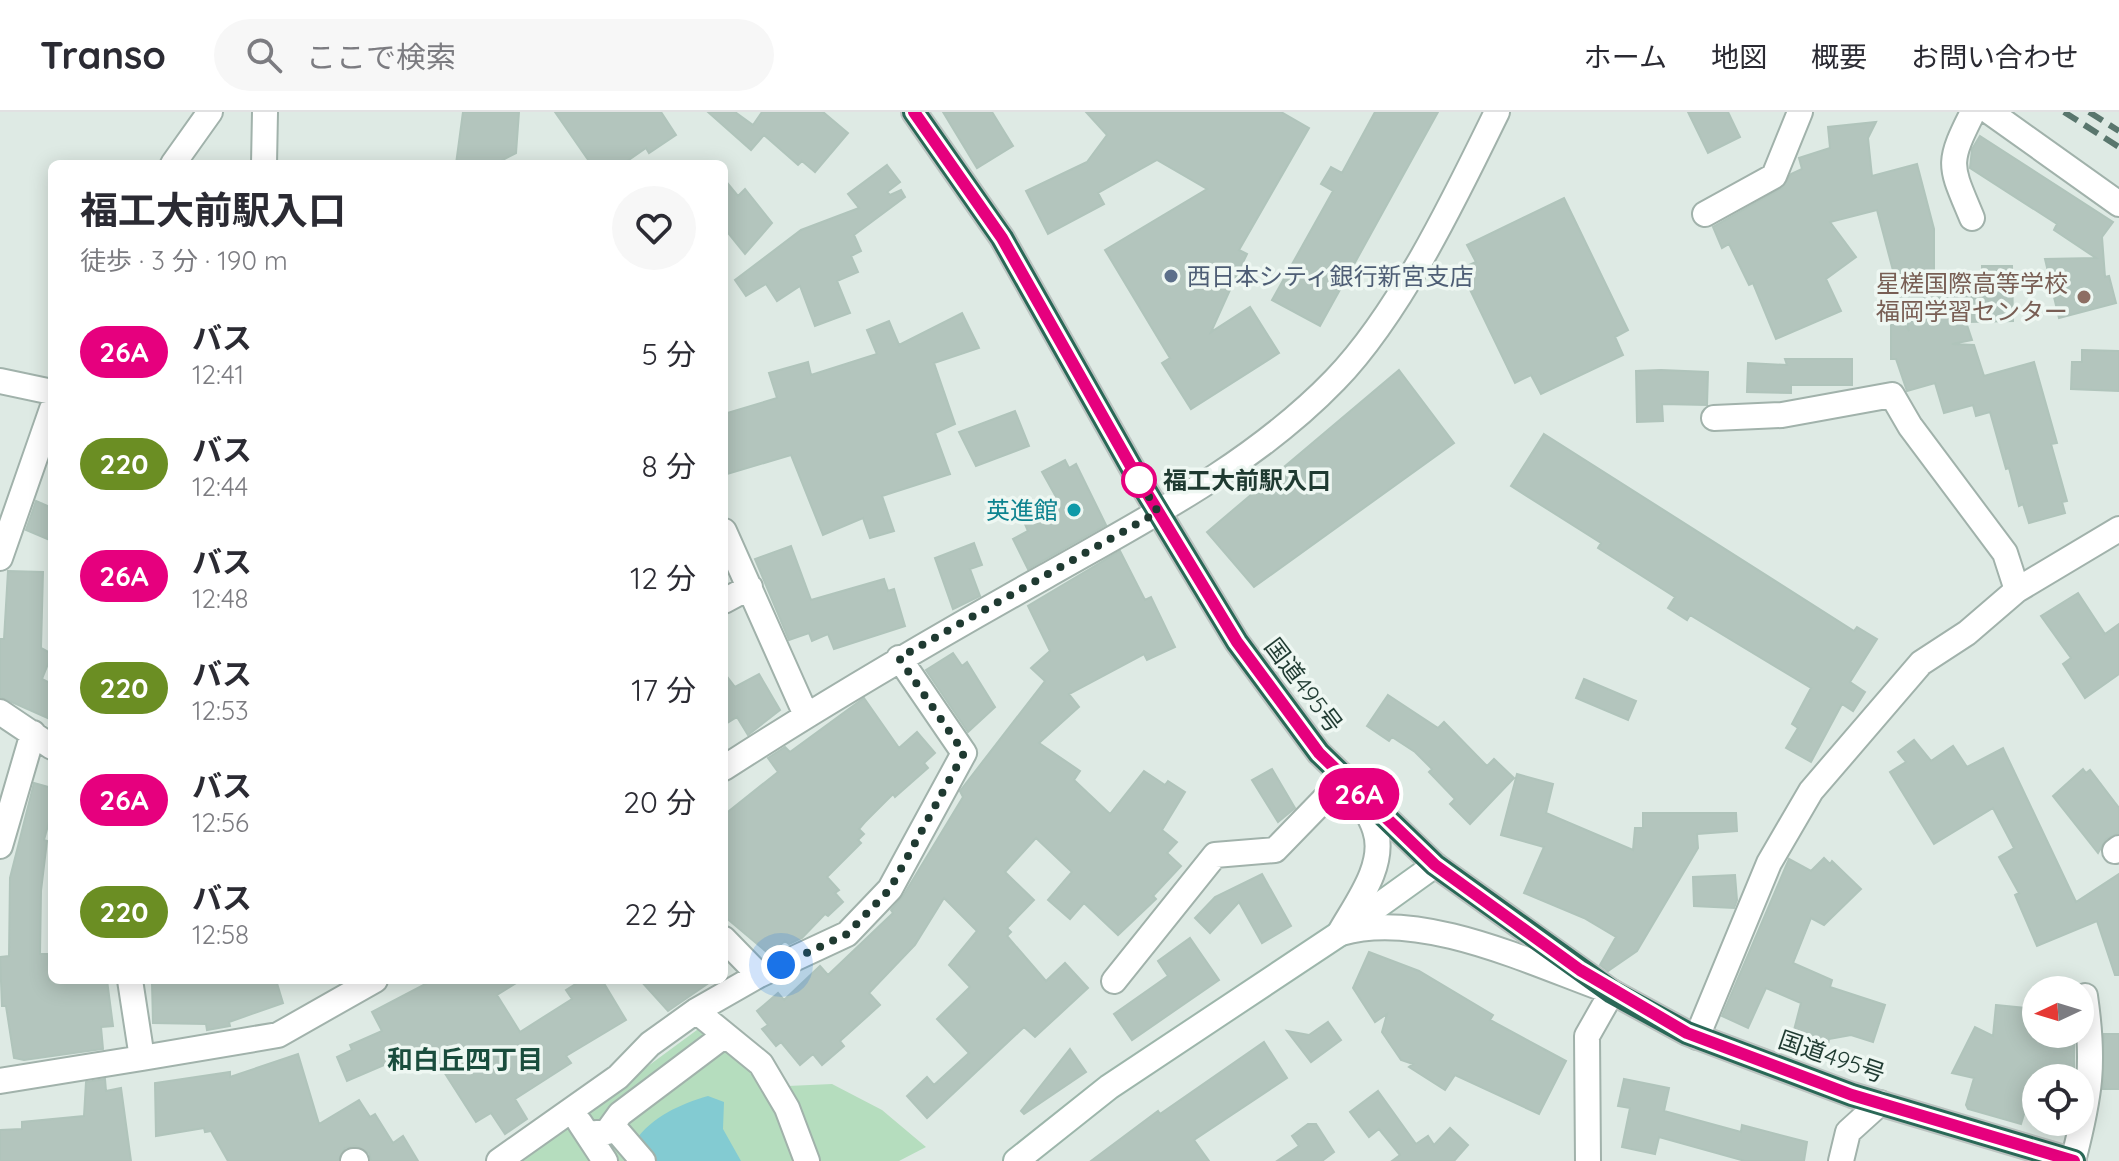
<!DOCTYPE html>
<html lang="ja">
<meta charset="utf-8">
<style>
body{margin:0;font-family:Quicksand,"Noto Sans JP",sans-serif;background:#f7f7f7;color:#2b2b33;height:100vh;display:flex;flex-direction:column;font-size:30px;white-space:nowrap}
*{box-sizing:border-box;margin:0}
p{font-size:26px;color:#7c7c81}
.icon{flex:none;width:44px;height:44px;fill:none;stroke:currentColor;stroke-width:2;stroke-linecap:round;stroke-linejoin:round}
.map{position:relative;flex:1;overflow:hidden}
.details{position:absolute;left:48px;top:48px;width:680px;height:824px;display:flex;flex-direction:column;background:#fff;border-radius:12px;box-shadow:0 4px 20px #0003}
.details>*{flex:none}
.badge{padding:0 16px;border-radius:26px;font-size:28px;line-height:52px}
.needle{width:52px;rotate:266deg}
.buttons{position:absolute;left:2022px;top:864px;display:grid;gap:16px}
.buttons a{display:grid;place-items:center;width:72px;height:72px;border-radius:50%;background:#fff;box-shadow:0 4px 20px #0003;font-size:40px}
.you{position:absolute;width:40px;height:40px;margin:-20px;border:6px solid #fff;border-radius:50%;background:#1a73e8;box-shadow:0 0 0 12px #1a73e833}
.map>.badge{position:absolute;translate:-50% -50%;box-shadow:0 0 0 4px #fff}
.round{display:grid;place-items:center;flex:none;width:84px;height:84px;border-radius:42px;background:#f7f7f7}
.head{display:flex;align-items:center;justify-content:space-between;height:136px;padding:0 32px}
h1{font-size:38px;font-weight:700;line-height:60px}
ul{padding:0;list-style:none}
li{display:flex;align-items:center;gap:24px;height:112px;padding:0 32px}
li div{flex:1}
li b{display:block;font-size:30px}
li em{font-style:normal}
li .badge{min-width:88px;font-weight:700;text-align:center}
header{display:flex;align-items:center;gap:48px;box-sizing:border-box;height:112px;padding:0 40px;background:#fff;border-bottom:2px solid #e1e1e2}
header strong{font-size:38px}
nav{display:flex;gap:44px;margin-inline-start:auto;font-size:28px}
.search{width:560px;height:72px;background:#f7f7f7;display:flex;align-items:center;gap:20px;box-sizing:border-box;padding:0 28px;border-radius:44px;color:#7c7c81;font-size:30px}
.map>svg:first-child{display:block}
</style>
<header>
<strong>Transo</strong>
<div class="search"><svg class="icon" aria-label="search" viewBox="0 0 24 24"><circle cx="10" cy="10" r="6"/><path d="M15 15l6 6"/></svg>ここで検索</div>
<nav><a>ホーム</a><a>地図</a><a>概要</a><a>お問い合わせ</a></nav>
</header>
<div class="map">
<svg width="2119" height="1049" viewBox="0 0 2119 1049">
<rect width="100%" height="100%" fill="#deeae4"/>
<path fill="#b5ddbe" d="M720,901L788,974L832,972L882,998L926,1035L899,1049H519Z"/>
<path fill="#83cbd2" d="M708,984L724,990L723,1017L741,1049H641L635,1029C652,1005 680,992 708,984Z"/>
<path fill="#b3c5bd" stroke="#b0c4bb" stroke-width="2" d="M463,0H519L516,41L495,52H456Z
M555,0H661L676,23L649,41L646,36L623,52H591Z
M708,0H735L753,13L762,0H823L848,21L815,60L802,49L798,53L764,23L751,38Z
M943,0H992L1013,34L977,56Z
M1086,0H1281L1309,16L1239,138L1247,142L1235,167L1231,164L1234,169L1211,220L1250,195L1279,241L1191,297L1162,251L1170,246L1105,138L1207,77L1157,48L1098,81L1104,92L1048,122L1026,79L1087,50L1107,23Z
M1375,0H1438L1320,214L1272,188L1333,79L1321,72L1331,55L1342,61Z
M1688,0H1728L1740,25L1708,41Z
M1876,10L1868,26L1872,64L1917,52L1934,117V173L1982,171V154H2012L2013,209L1966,210L1972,228L1952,232L1974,233L1984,264L2034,250L2057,331L2051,332L2067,389L2062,390L2065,401L2029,411L2023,392L2019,394L2009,356L2006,357L1990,300L1976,304L1973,293L1944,301L1935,271L1907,279L1896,247H1891V194L1909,219L1877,98L1830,110L1856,145L1826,167L1841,199L1776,227L1753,171L1749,173L1729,132L1722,136L1713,115L1782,76L1791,62L1802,57L1799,46L1830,36L1828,15Z
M1980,24L2113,110L2102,125L2105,165L2109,164L2116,191L2059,206L2045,147L2096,146L2054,118L2057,112L1970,56L1972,37Z
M887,53L900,70L887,80L890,83L901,78L905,85L854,123L861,139L851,144L858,160L837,169L850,201L815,214L800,174L777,189L766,172L746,184L735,168L801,118L859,96L848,82Z
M724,67L738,84L745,77L772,111L745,142L724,116Z
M1564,86L1628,218L1615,225L1623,243L1541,282L1531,263L1515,271L1460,157L1476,150L1467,133Z
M962,201L979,236L934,251L955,312L935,321L950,362L882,384L894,419L870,426L863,406L823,423L791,343L724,363V302L777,286L769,261L808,250L811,263L877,242L867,218L889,209L899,233Z
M2082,238L2119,239V279L2071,277L2072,250H2082Z
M1785,247H1852V273H1791V281L1747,280L1748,251L1787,253Z
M1399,258L1454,331L1254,475L1207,420Z
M1661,258L1708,260L1707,293L1662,292L1663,309L1637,310L1636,259Z
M1015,299L1029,334L976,354L959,320Z
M1544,322L1854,519L1857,515L1877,527L1850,570L1865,580L1853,599L1842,592L1811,650L1786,636L1798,616L1792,612L1811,576L1690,503L1687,508L1668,496L1675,485L1598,436L1601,431L1511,374Z
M1065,348L1069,356L1076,352L1106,413L1028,457L1013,427L1028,419L1024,410L1060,392L1042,360Z
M36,389L52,396V429L26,418Z
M974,431L982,453L970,457L980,484L953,497L935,446Z
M791,434L811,488L884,467L888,479L894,477L905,514L834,537L828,522L812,529L809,521L789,528L755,447Z
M1120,439L1145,488L1151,485L1175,535L1147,548L1144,542L1069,582L1079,595L1039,631L1080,659L1074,668L1110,702L1144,659L1165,673L1168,669L1185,680L1162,718L1177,730L1167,741L1181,754L1153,784L1156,787L1118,823L1084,791L1070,807L1048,788L1072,760L1036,726L1005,760L1034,788L1007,816L1011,820L1007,824L1046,869L1065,851L1088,876L1035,925L1024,915L927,1006L907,984L927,965L934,973L969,941L937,907L970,875L949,853L977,819L944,786L915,833L869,881L880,893L840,929L844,934L822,953L813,942L800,953L781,930L776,934L762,917L768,913L757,899L778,881L784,888L820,854L828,863L893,801L891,798L903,784L963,685L960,679L1045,569L1031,556L1050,539L1028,494Z
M8,459L43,460L41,536L52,542L42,567L52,572V608L0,585V527H4Z
M2078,481L2105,522L2119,512V562L2085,586L2063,552L2071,546L2041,504Z
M953,541L962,554L967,550L995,595L968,620L926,558Z
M759,562L780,598L748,623L737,605L724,613V569L728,566L735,575Z
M1584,567L1636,589L1628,608L1576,586Z
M1388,583L1438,616L1444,610L1487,654L1494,647L1514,666L1470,712L1450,692L1455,687L1429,660L1432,657L1415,640L1392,625L1389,629L1367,614Z
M864,586L899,636L917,620L935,641L924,651L928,656L895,685L893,682L865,710L859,717L864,722L858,728L861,731L827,765L839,778L835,781L843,790L828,804L825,802L802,826L789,832L785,829L769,842L724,804V703L778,660L768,646L785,635L790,640Z
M1914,628L1931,649L1953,634L1967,655L2003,636L2076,790L2119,762V863H2115L2097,809L2037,834L2015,783L2019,781L1999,745L2014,736L1993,696L1934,732L1890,660L1906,650L1898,640Z
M1272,657L1295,696L1278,710L1252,668Z
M2083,657L2086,661L2090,658L2119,696V721L2106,727L2098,741L2053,684Z
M1517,662L1553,672L1546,701L1633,738L1635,716H1643V701H1736L1737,719L1697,722L1698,736L1637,839L1608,859L1600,853L1616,825L1584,806L1524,781L1544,735L1501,723Z
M34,671L52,676V699L44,728L47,729L41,779L40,842H48L49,868H107L113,914L101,915L103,937L24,948L14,946L6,894H2L0,845L9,844L10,766Z
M1824,746L1830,752L1832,749L1861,777L1824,813L1811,806L1793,851L1832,868L1830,875L1885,893L1873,930L1851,923L1829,927L1828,932L1812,943L1794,918L1801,891L1766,876L1748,916L1722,904L1789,747L1811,759Z
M1262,762L1291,814L1262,831L1239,790L1210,821L1195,806L1215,785Z
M1735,763L1737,788L1734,796L1694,794L1693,765Z
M1190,826L1219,868L1132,928L1114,902L1168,864L1158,849Z
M1369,840L1419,859L1493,903L1490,908L1566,949L1539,1002L1455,963L1445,978L1409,955L1413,952L1401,948L1382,920L1387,902L1375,910L1353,876Z
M197,868H276L283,891L229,910L230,914L207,918L206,912L153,911L152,871Z
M433,868H521L497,883L520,920L572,887L566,878L582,868H602L626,908L566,944L571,951L515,987L527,1007L505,1022L491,1001L476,1010L428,935L400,951L398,947L347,969L337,945L352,938L350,933L382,919L372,900Z
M640,868H713L668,899Z
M1996,893L2036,897V922H2074V966H2035L2021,1012L1968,997L1966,993L1974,966L1952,961L1975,915L1993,924Z
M1328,910L1341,928L1311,950L1287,919L1309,923Z
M2104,922H2119V977H2103Z
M1264,930L1287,966L1194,1028L1209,1049H1091L1158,999L1160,1002Z
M1070,937L1086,960L1024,1002L1021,999Z
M298,942L319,1012L359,988L370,1005L375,1002L393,1031L403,1024L418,1049H371L369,1041L356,1034L345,1036L338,1049H228L211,1019L205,1020L204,1016L156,1024L155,971L230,960V965Z
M105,967L106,979L121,976L131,1049H0V1018L22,1017V1010L84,1004L86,970Z
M1624,967L1669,976L1664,999L1741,1020L1742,1013L1807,1030L1804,1049H1745L1659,1025L1655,1042L1622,1035L1630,996L1618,994Z
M1378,979L1416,1032L1428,1024L1434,1033L1450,1016L1468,1033L1454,1049H1392L1400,1043L1379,1017L1369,1025L1350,1000Z
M1308,1012H1316L1334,1040L1322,1049H1277L1299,1034L1292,1024Z"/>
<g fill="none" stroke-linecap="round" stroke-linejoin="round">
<defs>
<path id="street" d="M1990,0L2119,92
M173,52L210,0
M264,52L265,0
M1705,102L1774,64L1800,0
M1972,106C1950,53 1946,53 1973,0
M0,269L52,280
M1714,306L1782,303L1892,283L1910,314L2005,441L2017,478
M724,419L806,603
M0,446L52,297
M724,489L750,475
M0,600L52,635
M724,656C829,588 937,525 1046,464C1146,407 1254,352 1335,268C1400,201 1456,84 1497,0
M0,734L33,621
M2115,739L2119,736
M1341,821C1422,797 1533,852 1612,880L1587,924L1588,1049
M1339,822C1355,793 1387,753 1375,718C1371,704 1361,691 1355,679
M724,827L759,863
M130,868L142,946L278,923L375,868
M1114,869L1215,743L1275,738L1344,667
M696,899L761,952L787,996L807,1049
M1697,925L1769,751L1811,679L1921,551L1967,521L2017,478L2119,417
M0,969L142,946
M580,1011L605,1049
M612,1013L643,1049
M588,1022L607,1020L620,1002L725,923
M353,1049H356
M499,1049L618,965L650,932L696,899L759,863L847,822L890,777L964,641L899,546
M1841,1049L1848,1020L1880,991
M2073,1049C2090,983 2095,952 2085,884"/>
<path id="secondary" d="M1016,1049L1109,975L1339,822L1435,753"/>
<path id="highway" d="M914,0L1002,126L1133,358L1237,530L1319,641L1435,753L1612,880L1687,921L1852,983L2074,1049"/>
</defs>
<use href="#street" stroke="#a1b2ab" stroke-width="28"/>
<use href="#secondary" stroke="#9db6ab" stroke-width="28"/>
<use href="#highway" stroke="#bcc4c1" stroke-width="28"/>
<use href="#street" stroke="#fff" stroke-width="24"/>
<use href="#secondary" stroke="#fff" stroke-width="24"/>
<use href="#highway" stroke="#2a6857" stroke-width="24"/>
<path stroke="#59766d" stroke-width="6" stroke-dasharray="16 8" stroke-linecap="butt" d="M2064,0L2119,35
M2089,0L2119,19"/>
</g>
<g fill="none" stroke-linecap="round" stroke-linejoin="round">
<defs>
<path id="line" d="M914,0L1002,126L1133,358L1237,530L1319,641L1435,753L1580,858L1687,921L1852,983L2074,1049"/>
</defs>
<use href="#line" stroke="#fff" stroke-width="18"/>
<use href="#line" stroke="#e6007e" stroke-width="12"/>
<path stroke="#1f3a31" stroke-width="8" stroke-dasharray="0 14.4" d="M781,853L847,822L890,777L964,641L899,546L1158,400L1139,368"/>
</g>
<circle fill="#5c6f8a" stroke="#eef7f2" stroke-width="3" cx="1171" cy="164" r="8"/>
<circle fill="#8d6e63" stroke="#eef7f2" stroke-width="3" cx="2084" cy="185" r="8"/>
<circle fill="#fff" stroke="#e6007e" stroke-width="4" cx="1139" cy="368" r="16"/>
<circle fill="#0f9aa8" stroke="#eef7f2" stroke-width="3" cx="1074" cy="398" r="8"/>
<g text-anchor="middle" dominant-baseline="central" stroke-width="7" stroke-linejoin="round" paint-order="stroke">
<g font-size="24" fill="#4e5e75" stroke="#eef7f2" text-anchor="start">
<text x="1187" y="164">西日本シティ銀行新宮支店</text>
</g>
<g font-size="24" fill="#785e54" stroke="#eef7f2" text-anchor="end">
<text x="2068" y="171">星槎国際高等学校<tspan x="2068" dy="28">福岡学習センター</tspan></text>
</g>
<g font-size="24" font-weight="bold" fill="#1f3a31" stroke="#eef7f2" text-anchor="start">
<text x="1163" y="368">福工大前駅入口</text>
</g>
<g font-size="24" fill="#0d838f" stroke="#eef7f2" text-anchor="end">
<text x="1058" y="398">英進館</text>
</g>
<g font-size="24" fill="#1f3a31" stroke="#eef7f2">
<text transform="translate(1304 573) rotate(53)">国道495号</text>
<text transform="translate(1832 944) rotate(19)">国道495号</text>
</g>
<g font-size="26" font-weight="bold" fill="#1a4d3d" stroke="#eef7f2">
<text x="465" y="947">和白丘四丁目</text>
</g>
</g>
</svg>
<div class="buttons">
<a><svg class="needle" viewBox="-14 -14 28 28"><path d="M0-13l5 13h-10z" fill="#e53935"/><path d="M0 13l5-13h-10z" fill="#7c7c81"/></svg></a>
<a><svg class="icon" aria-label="locate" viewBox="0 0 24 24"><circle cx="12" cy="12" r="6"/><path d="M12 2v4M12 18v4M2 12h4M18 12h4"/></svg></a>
</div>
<div class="you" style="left:781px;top:853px"></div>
<b class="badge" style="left:1359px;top:682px;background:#e6007e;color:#fff">26A</b>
<section class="details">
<div class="head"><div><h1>福工大前駅入口</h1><p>徒歩 · 3 分 · 190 m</p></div><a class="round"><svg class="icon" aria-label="heart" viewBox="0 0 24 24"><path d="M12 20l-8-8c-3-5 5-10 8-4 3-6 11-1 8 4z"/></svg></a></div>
<ul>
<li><span class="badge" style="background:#e6007e;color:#fff">26A</span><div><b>バス</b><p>12:41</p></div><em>5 分</em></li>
<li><span class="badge" style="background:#6b8e23;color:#fff">220</span><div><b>バス</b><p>12:44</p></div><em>8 分</em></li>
<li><span class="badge" style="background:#e6007e;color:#fff">26A</span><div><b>バス</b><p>12:48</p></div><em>12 分</em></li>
<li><span class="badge" style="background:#6b8e23;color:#fff">220</span><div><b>バス</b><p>12:53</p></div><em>17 分</em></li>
<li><span class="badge" style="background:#e6007e;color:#fff">26A</span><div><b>バス</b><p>12:56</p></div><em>20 分</em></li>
<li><span class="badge" style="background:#6b8e23;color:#fff">220</span><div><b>バス</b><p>12:58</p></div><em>22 分</em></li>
</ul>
</section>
</div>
